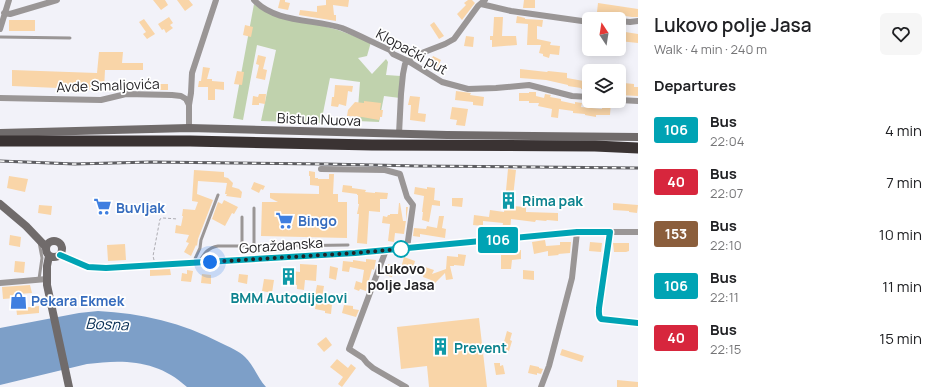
<!DOCTYPE html>
<meta charset="utf-8">
<style>
body{margin:0;font-family:Manrope,sans-serif;background:#f6f6f6;color:#202124;height:100vh;display:flex;flex-direction:column;font-size:15px;white-space:nowrap}
*{box-sizing:border-box;margin:0}
p{font-size:13px;color:#757577}
.icon{flex:none;width:22px;height:22px;fill:none;stroke:currentColor;stroke-width:2;stroke-linecap:round;stroke-linejoin:round}
.map{position:relative;flex:1;overflow:hidden}
.side{display:flex;flex-direction:column;background:#fff;width:300px}
.side>*{flex:none}
.badge{padding:0 8px;border-radius:3px;font-size:14px;line-height:26px}
.needle{width:26px;rotate:348deg}
.tools{position:absolute;left:582px;top:12px;display:grid;gap:8px}
.tools a{display:grid;place-items:center;width:44px;height:44px;border-radius:6px;background:#fff;box-shadow:0 2px 10px #0003;font-size:20px}
.you{position:absolute;width:20px;height:20px;margin:-10px;border:3px solid #fff;border-radius:50%;background:#1a73e8;box-shadow:0 0 0 6px #1a73e833}
.map>.badge{position:absolute;translate:-50% -50%;box-shadow:0 0 0 2px #fff}
h2{padding:0 16px;font-size:15px;line-height:36px}
.round{display:grid;place-items:center;flex:none;width:42px;height:42px;border-radius:6px;background:#f6f6f6}
.overview{display:flex;align-items:center;justify-content:space-between;height:68px;padding:0 16px}
h1{font-size:19px;font-weight:600;line-height:30px}
ul{padding:0;list-style:none}
li{display:flex;align-items:center;gap:12px;height:52px;padding:0 16px}
li div{flex:1}
li b{display:block;font-size:15px}
li em{font-style:normal}
li .badge{min-width:44px;font-weight:700;text-align:center}
main{display:flex;flex:1;min-height:0}
.map>svg:first-child{display:block}
</style>
<main>
<div class="map">
<svg width="638" height="387" viewBox="0 0 638 387">
<rect width="100%" height="100%" fill="#f2f2f9"/>
<path fill="#c0d2ad" d="M254,4L262,10L338,30L371,42L367,56L358,58L372,74L386,59L388,62L386,75L401,76L400,98L384,96L379,122L357,121L360,82L330,78L321,123L261,121L276,50L257,45L243,120L233,118Z"/>
<path fill="#7d9fc8" d="M98,311C141,313 183,323 221,343C229,347 239,351 245,357C254,366 258,378 266,387H187C158,360 124,359 87,364L0,385V328L79,313Z"/>
<path fill="#f9d5a8" d="M153,0H165L168,5L161,10Z
M177,0H189L193,5L185,11Z
M280,0H285V2L290,3L288,10L278,8Z
M326,0H349L348,7L333,5L334,15H336V21L299,15L300,10L317,12V6L326,5Z
M468,0H472L475,3L462,20L457,14L466,5L464,3Z
M524,0H535V8H523Z
M598,3L638,9V17H632L597,12Z
M517,16L525,18V19L543,20L542,27L537,26V39L551,42L550,45L560,46L559,55L550,54L549,58L543,56V54L539,53L541,45H527L528,24L516,23Z
M169,17L173,23L170,25L173,28L166,33L164,29L162,30L158,24Z
M494,17H503L502,36H516L517,45L492,47V40H490V36H493Z
M144,19L155,34L147,39L143,34L146,32L139,22Z
M9,20H35V31H9Z
M434,22L444,36L439,39L430,25Z
M245,25L253,27L251,37L243,35Z
M619,31L638,34V43L619,41Z
M466,36L474,37L473,47L464,46Z
M99,52H123L122,63H143V70H105L104,90L12,86V70L97,73Z
M258,55L266,57L263,69L267,70L265,80L256,78L259,65L256,64Z
M433,56L441,60L437,68L429,65Z
M203,67L210,68L207,79H212V81L224,82V90L215,89V100H208V87H198L199,81H201Z
M520,69L547,72L548,71L567,73V78L589,82V90L581,89V88L568,86V85L546,80L520,78Z
M237,71L244,72L242,85L234,84Z
M624,83L634,84V87H638V96L619,95V86H624Z
M150,84H168V90H150Z
M335,85L353,86L352,92L348,91L346,106L339,104L338,107L331,106L332,97H334Z
M456,91L471,93L470,95L484,97L483,106L473,105V102L455,100Z
M529,92H536V96L544,98L545,94L551,95L550,97L561,99V101L575,104V102L582,103L581,107L602,109V102H611L610,115H596V117L585,115V114L573,113V111L559,109L558,118L551,117L552,109L538,106L539,103H529V101H519V93H529Z
M259,94H266L265,104L259,103V105H252L253,96L258,97Z
M410,96L420,97L418,113L426,114L425,122L410,120L411,105H408Z
M364,101L381,103L380,110H383L382,117H380L379,120L362,117L347,116L348,110L355,102L364,103Z
M452,107L468,109L465,126L456,125L457,120L450,119Z
M508,169L516,170L512,206L526,207V212L558,213V221L547,220L546,221L536,220L535,222L511,219L510,231L502,230L503,223L483,221V226L473,225L474,215L489,217L490,210L504,212Z
M194,170L224,172V177L228,178L233,183L232,187L239,189L242,192L241,198L226,196L227,194H225L227,183L198,181L197,194L213,200L198,239L197,246L196,245L191,256L184,252L189,243L186,242L189,235L175,233L176,225L181,226L183,216H182L183,209L195,210L198,202L192,201Z
M309,171L315,172V178H318V179H329V174H334L333,194H338V202H347V238L261,236L262,202H278L270,198V193L319,194V186L310,185V176H309Z
M9,176L28,179L25,192L7,188Z
M254,182L265,186L263,190L261,189L259,193L251,189Z
M343,185L352,186V188L366,190L365,192L375,193V192L388,193L387,199H380V212L369,211L367,244L357,243L359,214H357L359,204H358V195H357V194L342,192Z
M415,187L427,189V187L435,188L434,200L440,201V206L432,205L429,222L422,220L423,212H422L424,196L414,194Z
M452,198H463L462,207L452,206Z
M224,200L238,207L234,214L232,213L225,226L212,219L218,202L222,204Z
M399,203H400L403,221H406V207H408L404,234L395,233L394,242L388,241L390,224L382,223L383,216L387,217L388,215H390V214H398Z
M613,203L638,205L637,213L629,212V211L613,210Z
M39,205L52,206L51,215L38,213Z
M439,216H444L442,228L446,229L445,238L420,234V237L413,236L414,228L426,229L427,226L437,228Z
M10,235L21,237L20,247L9,245Z
M545,240L546,246L560,245V242H571L570,253L558,254L559,255L548,256V251L534,254L532,242Z
M590,242L602,243L601,252L589,251Z
M613,243H629V251L626,252H614Z
M125,244L126,260L108,261L107,245Z
M521,250V259L512,260L511,269H501V251H513Z
M458,254L466,255L464,266L454,265V266H450L453,279L446,280L445,273L431,287L428,284L431,280L423,277L425,267L434,270L432,274L446,269L447,256L458,257Z
M404,257L415,261L412,272L401,268Z
M366,259L376,260L374,270L372,269L366,291L360,289L359,291L354,289L356,281L362,283L364,270L350,267L349,272L342,271L343,261L353,262V260L366,262Z
M15,261L25,262L24,273L14,272Z
M300,264L317,265L316,281L305,280L304,290L297,289V285L282,283L283,277H281L282,272H284V270L300,272Z
M388,264L395,266L392,277L385,275Z
M330,266L338,268L336,280L329,278Z
M170,269L171,275L150,276V270Z
M187,270L193,271L191,282L181,281L182,273L187,274Z
M523,270L534,271V280L523,279Z
M202,274L211,275V284L201,283Z
M239,274L248,275L247,284L238,282Z
M264,279L274,280L272,293L262,291Z
M30,285L32,293L19,294L21,308L39,306V313L17,315L15,298L3,299L2,287Z
M317,285L324,286L321,303L332,304L331,314L325,313V311L315,309L317,296L315,295Z
M344,305L353,306V309L359,310L356,317L342,313Z
M479,318L487,387H429L427,366L401,369L397,327Z
M507,331L512,333L510,340L512,341L509,351L502,349Z
M326,337L332,345L324,352L317,344Z
M562,349L584,356L582,362L560,355Z
M337,359L348,368L351,364L356,368L342,387L338,384L343,377L330,367Z
M494,363H500V366L503,365L505,374L496,375Z
M530,365L539,367V368L543,369L541,374L537,373V375L528,373Z
M617,380L638,382V387H617Z"/>
<g fill="none" stroke-linecap="round" stroke-linejoin="round">
<path stroke="#adacb2" stroke-width="1" stroke-dasharray="3 2" stroke-linecap="butt" d="M154,260L153,256L160,219L163,218L178,219"/>
<path stroke="#9a9696" stroke-width="3" d="M0,37L70,38
M254,208V246
M242,217V246
M39,242L42,258L39,279
M199,262C204,254 207,248 218,246H277L348,245
M193,263L200,248L201,240L218,195"/>
<path stroke="#9a9696" stroke-width="6" d="M254,0C275,23 314,19 342,28C357,34 374,43 390,50L393,54L408,61L442,82L468,89L496,88L529,85L572,96L589,97
M481,4L511,11L589,22
M4,13L10,14L57,0
M619,21L630,22L638,21
M0,29L9,0
M0,98L101,100L126,94L172,95L181,96L186,99L189,105V128
M619,100L638,101
M189,105L191,93L192,73L216,0
M399,134L401,94L403,74L405,64L408,61L414,56L445,44L454,39L478,6L485,0
M321,169L385,170L400,174L407,197L413,205L407,248
M610,232L599,308V313L600,317L601,319L638,323
M386,250L349,349L363,358L367,363L373,368L406,387
M60,255L88,267L106,268L355,253L577,232H638
M0,283L47,279
M541,387L549,366L572,278L577,232"/>
<path stroke="#706b6b" stroke-width="8" d="M0,133L189,128L447,135L638,137
M0,204L26,226L46,247
M46 249a8 8 0 1 1 16 0a8 8 0 1 1-16 0Z
M49,256L47,266V285L69,387"/>
<path stroke="#3a3333" stroke-width="11" d="M0,141H190L372,145L595,146L638,148"/>
<defs>
<path id="rail" d="M0,161L75,164L151,162L325,164L419,166L638,168"/>
</defs>
<use href="#rail" stroke="#5d5d61" stroke-width="3"/>
<use href="#rail" stroke="#fff" stroke-width="1.5" stroke-dasharray="4.5" stroke-linecap="butt"/>
</g>
<g fill="none" stroke-linecap="round" stroke-linejoin="round">
<defs>
<path id="line" d="M60,255L88,267L106,268L355,253L577,232H610L599,308C599,312 598,316 601,319L638,323"/>
</defs>
<use href="#line" stroke="#fff" stroke-width="9"/>
<use href="#line" stroke="#00a3b4" stroke-width="6"/>
<path stroke="#242326" stroke-width="4" stroke-dasharray="0 7.2" d="M210,262L355,253L401,249"/>
</g>
<defs>
<symbol id="building-bare" viewBox="-9 -9 18 18"><path d="M-4-6H4V6H1V3H-1V6H-4ZM-2.5-4.3h1.7v1.8h-1.7ZM.8-4.3h1.7v1.8H.8ZM-2.5-1h1.7V.8h-1.7ZM.8-1h1.7V.8H.8Z" fill="#0f9aa8" stroke="#fff" stroke-width="2.5" paint-order="stroke"/></symbol>
<symbol id="supermarket-bare" viewBox="-9 -9 18 18"><path d="M-6-5.5h2.5l.6 2H6L4.5 2H-2.5L-4.4-4H-6ZM-1.5 3.2a1.3 1.3 0 1 0 .1 0ZM3 3.2a1.3 1.3 0 1 0 .1 0Z" fill="#3f7fe0" stroke="#fff" stroke-width="2.5" paint-order="stroke"/></symbol>
<symbol id="shop-bare" viewBox="-9 -9 18 18"><path d="M-5-2.5h2.3a2.7 3.5 0 0 1 5.4 0H5L5.5 6h-11ZM-1.5-2.5h3a1.5 2.3 0 0 0-3 0Z" fill="#3f7fe0" stroke="#fff" stroke-width="2.5" paint-order="stroke"/></symbol>
</defs>
<g fill-rule="evenodd">
<use href="#building-bare" x="496" y="188" width="25" height="25"/>
<use href="#supermarket-bare" x="90" y="194" width="25" height="25"/>
<use href="#supermarket-bare" x="272" y="208" width="25" height="25"/>
<use href="#building-bare" x="276" y="264" width="25" height="25"/>
<use href="#shop-bare" x="6" y="288" width="25" height="25"/>
<use href="#building-bare" x="428" y="334" width="25" height="25"/>
</g>
<circle fill="#fff" stroke="#00a3b4" stroke-width="2" cx="401" cy="249" r="8"/>
<g text-anchor="middle" dominant-baseline="central" stroke-width="3.5" stroke-linejoin="round" paint-order="stroke">
<g font-size="14" fill="#242326" stroke="#fff">
<text transform="translate(412 51) rotate(29)">Klopački put</text>
<text transform="translate(108 85) rotate(-2)">Avde Smaljovića</text>
<text transform="translate(319 119) rotate(2)">Bistua Nuova</text>
<text transform="translate(281 245) rotate(-4)">Goraždanska</text>
</g>
<g font-size="14" font-weight="bold" fill="#0d838f" stroke="#fff" text-anchor="start">
<text x="522" y="200">Rima pak</text>
<text x="289" y="297" text-anchor="middle">BMM Autodijelovi</text>
<text x="454" y="347">Prevent</text>
</g>
<g font-size="14" font-weight="bold" fill="#366cbe" stroke="#fff" text-anchor="start">
<text x="116" y="207">Buvljak</text>
<text x="298" y="220">Bingo</text>
<text x="31" y="300">Pekara Ekmek</text>
</g>
<g font-size="14" font-weight="bold" fill="#242326" stroke="#fff">
<text x="401" y="268">Lukovo<tspan x="401" dy="16">polje Jasa</tspan></text>
</g>
<g font-size="15" font-style="italic" fill="#062c52" stroke="#fff">
<text transform="translate(107 324) rotate(2)">Bosna</text>
</g>
</g>
</svg>
<div class="tools">
<a><svg class="needle" viewBox="-14 -14 28 28"><path d="M0-13l5 13h-10z" fill="#e53935"/><path d="M0 13l5-13h-10z" fill="#757577"/></svg></a>
<a><svg class="icon" aria-label="layers" viewBox="0 0 24 24"><path d="M12 4l9 5-9 5-9-5zM3 14l9 5 9-5"/></svg></a>
</div>
<div class="you" style="left:210px;top:262px"></div>
<b class="badge" style="left:498px;top:240px;background:#00a3b4;color:#fff">106</b>
</div>
<section class="side">
<div class="overview"><div><h1>Lukovo polje Jasa</h1><p>Walk · 4 min · 240 m</p></div><a class="round"><svg class="icon" aria-label="heart" viewBox="0 0 24 24"><path d="M12 20l-8-8c-3-5 5-10 8-4 3-6 11-1 8 4z"/></svg></a></div>
<h2>Departures</h2>
<ul>
<li><span class="badge" style="background:#00a3b4;color:#fff">106</span><div><b>Bus</b><p>22:04</p></div><em>4 min</em></li>
<li><span class="badge" style="background:#d7263d;color:#fff">40</span><div><b>Bus</b><p>22:07</p></div><em>7 min</em></li>
<li><span class="badge" style="background:#8b5e3c;color:#fff">153</span><div><b>Bus</b><p>22:10</p></div><em>10 min</em></li>
<li><span class="badge" style="background:#00a3b4;color:#fff">106</span><div><b>Bus</b><p>22:11</p></div><em>11 min</em></li>
<li><span class="badge" style="background:#d7263d;color:#fff">40</span><div><b>Bus</b><p>22:15</p></div><em>15 min</em></li>
</ul>
</section>
</main>
